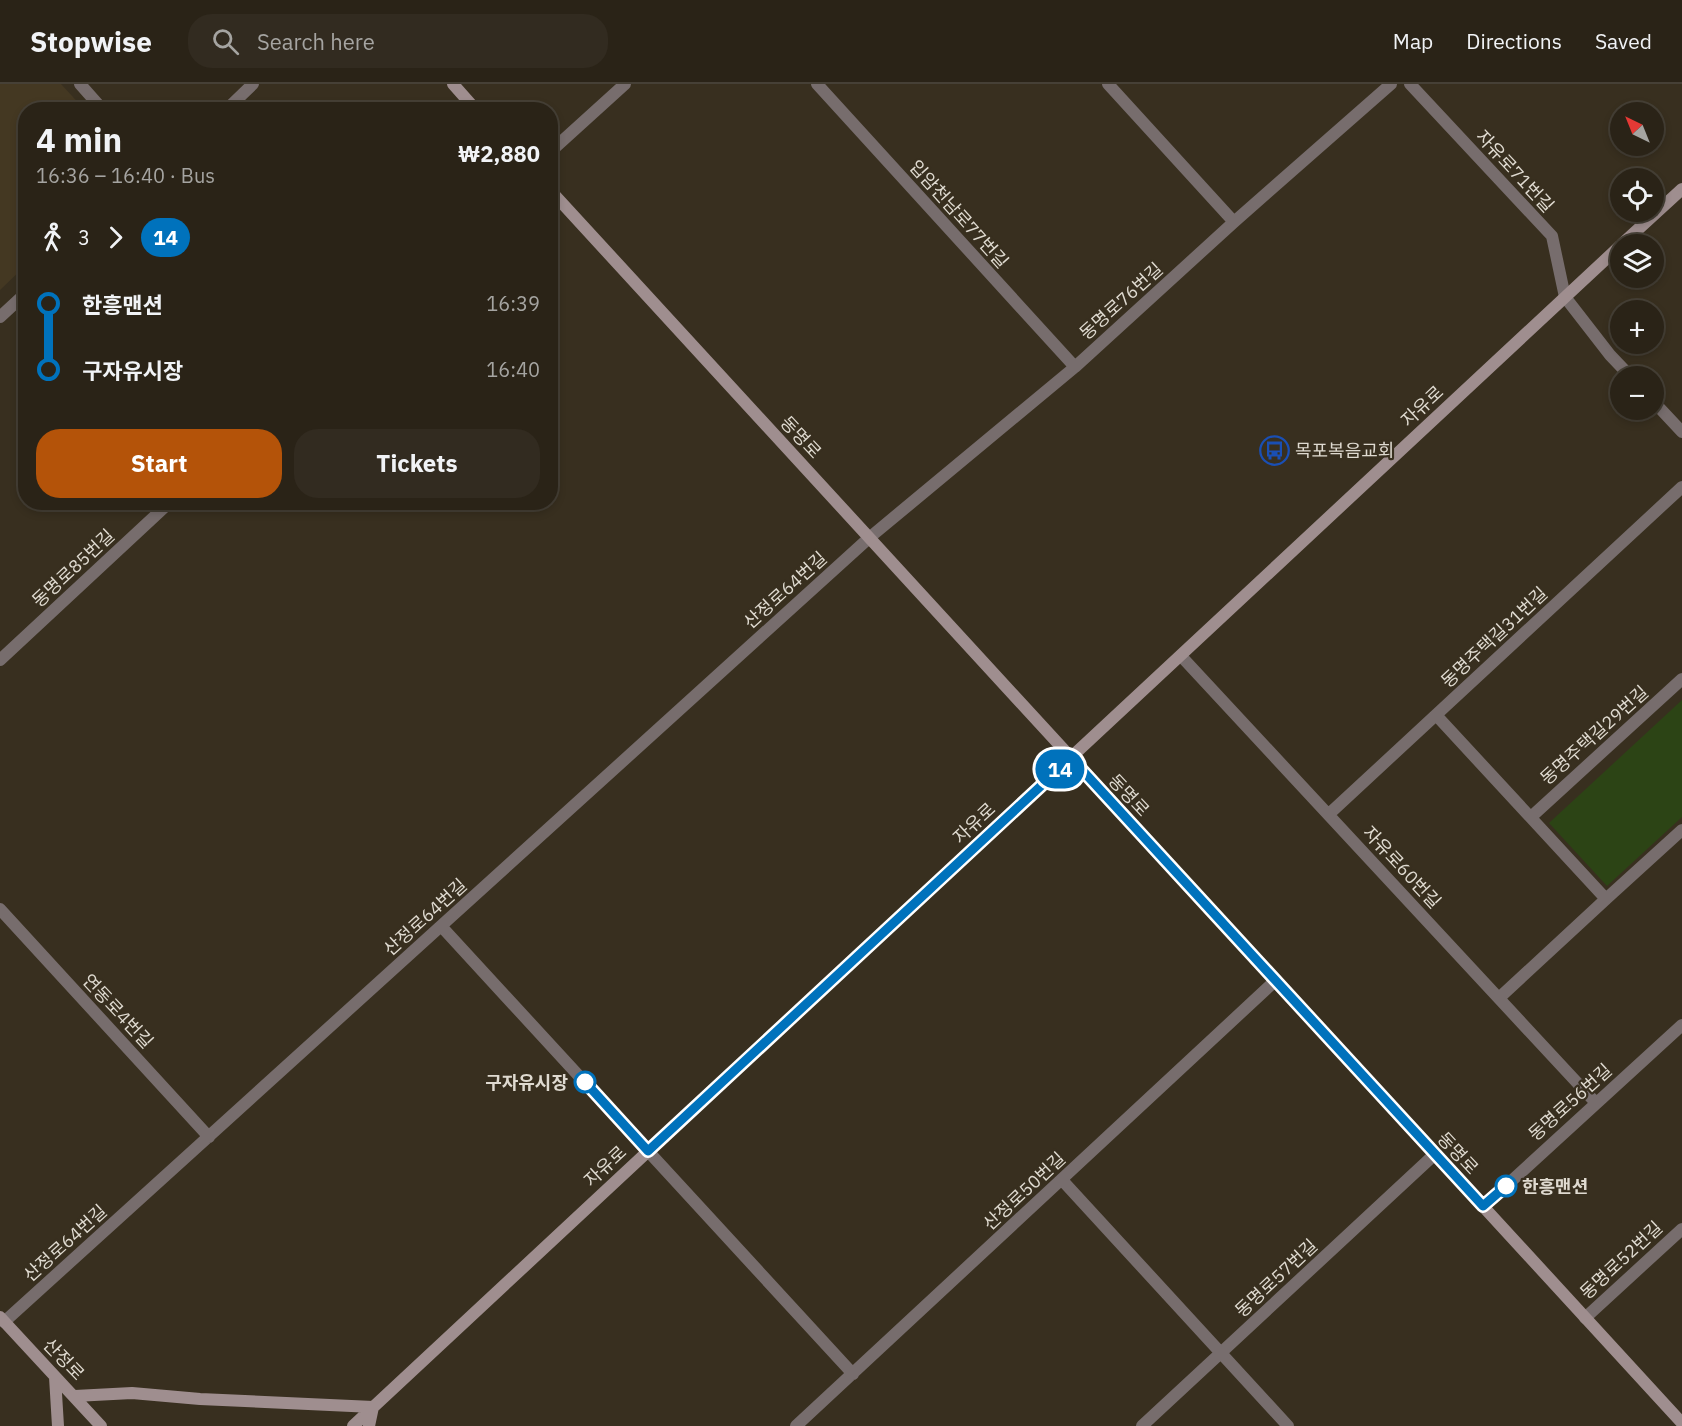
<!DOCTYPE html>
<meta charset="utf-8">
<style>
body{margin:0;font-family:"IBM Plex Sans","Noto Sans KR",sans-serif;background:#322b20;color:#f1f3f6;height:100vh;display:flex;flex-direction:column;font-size:22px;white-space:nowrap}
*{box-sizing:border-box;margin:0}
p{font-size:20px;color:#a5a4a1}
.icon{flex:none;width:33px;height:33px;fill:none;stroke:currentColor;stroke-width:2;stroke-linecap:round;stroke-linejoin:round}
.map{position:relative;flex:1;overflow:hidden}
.side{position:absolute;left:18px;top:18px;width:540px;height:408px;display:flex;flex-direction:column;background:#2a2317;border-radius:24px;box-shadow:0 3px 9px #0003,0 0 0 2px #464036}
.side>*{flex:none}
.badge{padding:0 12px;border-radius:20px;font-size:21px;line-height:39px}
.needle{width:39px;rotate:317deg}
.buttons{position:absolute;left:1610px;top:18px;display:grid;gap:12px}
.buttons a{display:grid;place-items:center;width:54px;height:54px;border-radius:50%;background:#2a2317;box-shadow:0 3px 9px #0003,0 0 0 2px #464036;font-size:30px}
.map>.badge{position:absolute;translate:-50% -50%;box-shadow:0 0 0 3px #fff}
.legs{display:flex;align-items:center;gap:9px;height:66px;padding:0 18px;font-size:20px}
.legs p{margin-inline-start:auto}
.head{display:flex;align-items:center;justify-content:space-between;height:102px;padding:0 18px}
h1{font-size:33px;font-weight:700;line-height:45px}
.button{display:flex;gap:12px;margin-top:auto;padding:12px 18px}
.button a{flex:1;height:69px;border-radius:24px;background:#b45309;color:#fff;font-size:24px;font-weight:700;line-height:69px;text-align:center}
.button a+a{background:#322b20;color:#f1f3f6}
ul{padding:0 18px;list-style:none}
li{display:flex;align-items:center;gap:21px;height:66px;font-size:22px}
li i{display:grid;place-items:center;width:9px;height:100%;margin:0 8px;background:currentColor}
li i::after{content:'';width:15px;height:15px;margin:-8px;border:4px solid;border-radius:50%;background:#2a2317}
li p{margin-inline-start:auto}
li:first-child i{background:linear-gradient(#0000 50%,currentColor 0)}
li:last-child i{background:linear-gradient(currentColor 50%,#0000 0)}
header{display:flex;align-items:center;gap:36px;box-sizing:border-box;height:84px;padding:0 30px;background:#2a2317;border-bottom:2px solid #464036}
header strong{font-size:28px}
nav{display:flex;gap:33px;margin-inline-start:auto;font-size:21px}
.search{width:420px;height:54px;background:#322b20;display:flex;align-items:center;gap:15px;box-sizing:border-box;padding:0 21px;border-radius:24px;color:#a5a4a1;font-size:22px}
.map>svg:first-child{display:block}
</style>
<header>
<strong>Stopwise</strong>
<div class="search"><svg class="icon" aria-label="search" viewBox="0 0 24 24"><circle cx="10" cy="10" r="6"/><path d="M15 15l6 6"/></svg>Search here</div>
<nav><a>Map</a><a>Directions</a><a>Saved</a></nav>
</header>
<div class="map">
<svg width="1682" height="1342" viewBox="0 0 1682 1342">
<rect width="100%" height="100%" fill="#382f1f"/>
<path fill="#443822" d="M0,0H61L84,25L26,26L25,182L0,206Z"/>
<path fill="#2c4415" d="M1682,616V733L1607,802L1549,739Z"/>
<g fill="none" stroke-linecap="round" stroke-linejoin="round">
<path stroke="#776d6d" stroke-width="12" d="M80,0L103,26
M817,0L1075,283
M1108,0L1234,138
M1410,0L1552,152L1565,213L1610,271L1630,292
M226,26L253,0
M550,68L625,0
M0,233L26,209
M1653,317L1682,348
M1181,572L1596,1019
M0,576L170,418
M1436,631L1606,815L1682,746
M1329,730L1682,403
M1531,733L1682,595
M0,825L209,1053
M441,842L853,1290
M1499,914L1606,815
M1062,1096L1288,1342
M1483,1123L1682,941
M1585,1234L1682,1145
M4,1238L869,454L1075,283L1234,138L1391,0
M796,1342L1275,897
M1142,1342L1435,1070"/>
<path stroke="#9f8e8f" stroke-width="12" d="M453,0L476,26
M550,106L1682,1339
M1622,160L1682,105
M0,1233L101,1342
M55,1293L58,1342
M75,1312L132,1309L200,1315L373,1323L369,1342
M353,1342L1620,162"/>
</g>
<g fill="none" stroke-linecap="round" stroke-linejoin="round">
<defs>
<path id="line-1" d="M585,998L648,1067L1071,674L1483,1122L1506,1102"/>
</defs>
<use href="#line-1" stroke="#fff" stroke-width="14"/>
<use href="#line-1" stroke="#0072bc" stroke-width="9"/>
</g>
<defs>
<symbol id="bus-ring" viewBox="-11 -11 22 22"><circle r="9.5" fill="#382f1f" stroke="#1a4fb4" stroke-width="1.5"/><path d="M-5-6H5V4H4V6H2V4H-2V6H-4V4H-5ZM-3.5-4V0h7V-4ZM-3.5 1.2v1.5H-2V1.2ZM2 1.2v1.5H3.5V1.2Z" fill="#1a4fb4"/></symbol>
</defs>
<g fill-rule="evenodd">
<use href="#bus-ring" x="1258" y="350" width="33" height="33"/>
</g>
<g fill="#fff" stroke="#0072bc" stroke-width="3">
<circle cx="585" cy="998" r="10"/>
<circle cx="1506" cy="1102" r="10"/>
</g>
<g text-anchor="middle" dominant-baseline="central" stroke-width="4.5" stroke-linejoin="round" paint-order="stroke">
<g font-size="18" fill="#dfdad0" stroke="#382f1f">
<text transform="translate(1515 87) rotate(47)">자유로71번길</text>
<text transform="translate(959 130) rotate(48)">입암천남로77번길</text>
<text transform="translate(1121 217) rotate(-42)">동명로76번길</text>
<text transform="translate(1422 322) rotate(-43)">자유로</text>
<text transform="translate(801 353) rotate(47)">동명로</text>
<text transform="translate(73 484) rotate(-43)">동명로85번길</text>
<text transform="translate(785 506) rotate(-42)">산정로64번길</text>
<text transform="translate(1494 553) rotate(-43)">동명주택길31번길</text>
<text transform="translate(1594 651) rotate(-42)">동명주택길29번길</text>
<text transform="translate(1129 711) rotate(47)">동명로</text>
<text transform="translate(974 739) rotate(-43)">자유로</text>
<text transform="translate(1402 783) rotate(47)">자유로60번길</text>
<text transform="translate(425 833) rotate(-42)">산정로64번길</text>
<text transform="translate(118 927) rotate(47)">연동로4번길</text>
<text transform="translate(1570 1018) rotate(-42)">동명로56번길</text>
<text transform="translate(1458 1069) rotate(47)">동명로</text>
<text transform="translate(605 1082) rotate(-43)">자유로</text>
<text transform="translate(1024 1107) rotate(-43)">산정로50번길</text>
<text transform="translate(65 1159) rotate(-42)">산정로64번길</text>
<text transform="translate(1621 1176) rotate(-43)">동명로52번길</text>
<text transform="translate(1276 1194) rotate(-43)">동명로57번길</text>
<text transform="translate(64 1275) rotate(46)">산정로</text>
</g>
<g font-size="18" fill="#dfdad0" stroke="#382f1f" text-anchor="start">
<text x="1295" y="366">목포복음교회</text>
</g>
<g font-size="18" font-weight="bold" fill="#dfdad0" stroke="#382f1f" text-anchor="end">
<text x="568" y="998">구자유시장</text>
<text x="1522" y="1102" text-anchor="start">한흥맨션</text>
</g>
</g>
</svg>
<div class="buttons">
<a><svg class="needle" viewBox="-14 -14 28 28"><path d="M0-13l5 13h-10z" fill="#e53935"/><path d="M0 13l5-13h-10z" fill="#a5a4a1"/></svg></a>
<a><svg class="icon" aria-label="locate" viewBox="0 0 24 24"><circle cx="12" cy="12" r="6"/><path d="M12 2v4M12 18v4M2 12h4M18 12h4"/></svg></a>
<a><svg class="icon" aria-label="layers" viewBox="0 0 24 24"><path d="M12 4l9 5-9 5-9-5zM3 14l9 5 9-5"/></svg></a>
<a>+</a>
<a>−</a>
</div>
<b class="badge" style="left:1060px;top:685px;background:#0072bc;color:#fff">14</b>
<section class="side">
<div class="head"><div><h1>4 min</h1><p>16:36 – 16:40 · Bus</p></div><b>₩2,880</b></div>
<div class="legs"><svg class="icon" aria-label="walk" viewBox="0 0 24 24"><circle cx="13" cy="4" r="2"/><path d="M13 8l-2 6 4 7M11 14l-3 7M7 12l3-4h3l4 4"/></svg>3<svg class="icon" aria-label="forward" viewBox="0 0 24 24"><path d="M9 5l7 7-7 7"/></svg><b class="badge" style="background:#0072bc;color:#fff">14</b></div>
<ul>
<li><i style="color:#0072bc"></i><b>한흥맨션</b><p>16:39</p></li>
<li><i style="color:#0072bc"></i><b>구자유시장</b><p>16:40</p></li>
</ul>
<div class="button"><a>Start</a><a>Tickets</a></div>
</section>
</div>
